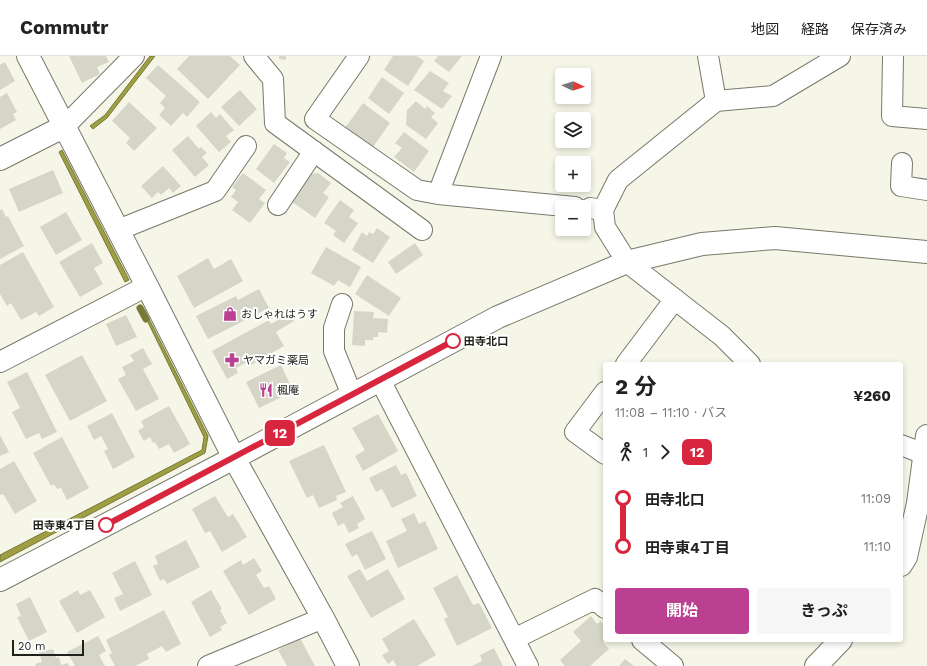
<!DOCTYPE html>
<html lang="ja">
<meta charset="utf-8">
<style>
body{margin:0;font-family:"Work Sans","Noto Sans JP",sans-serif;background:#f6f6f6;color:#222;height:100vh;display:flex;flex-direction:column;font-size:15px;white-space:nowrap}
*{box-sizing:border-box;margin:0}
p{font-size:13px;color:#767676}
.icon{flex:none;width:22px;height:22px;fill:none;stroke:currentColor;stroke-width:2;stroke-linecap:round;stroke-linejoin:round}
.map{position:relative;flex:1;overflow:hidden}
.side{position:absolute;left:603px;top:306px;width:300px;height:280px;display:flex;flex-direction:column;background:#fff;border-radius:4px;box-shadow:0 2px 6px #0003}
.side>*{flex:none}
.badge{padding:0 8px;border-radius:6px;font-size:14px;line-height:26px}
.needle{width:26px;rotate:94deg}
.controls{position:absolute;left:555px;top:12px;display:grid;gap:8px}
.controls a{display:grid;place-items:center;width:36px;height:36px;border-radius:4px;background:#fff;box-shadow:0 2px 6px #0003;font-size:20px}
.scale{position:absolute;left:12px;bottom:10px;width:72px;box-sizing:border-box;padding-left:4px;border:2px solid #21211c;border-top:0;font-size:11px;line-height:14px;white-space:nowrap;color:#21211c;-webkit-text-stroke:3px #fff;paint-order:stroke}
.map>.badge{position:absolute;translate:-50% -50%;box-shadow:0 0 0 2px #fff}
.legs{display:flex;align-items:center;gap:6px;height:44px;padding:0 12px;font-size:13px}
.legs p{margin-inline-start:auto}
.head{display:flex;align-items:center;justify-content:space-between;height:68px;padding:0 12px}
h1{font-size:22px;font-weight:700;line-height:30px}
.action{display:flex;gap:8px;margin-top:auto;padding:8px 12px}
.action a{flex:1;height:46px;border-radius:4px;background:#bc4091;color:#fff;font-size:16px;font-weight:700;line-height:46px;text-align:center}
.action a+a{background:#f6f6f6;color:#222}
ul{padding:0 12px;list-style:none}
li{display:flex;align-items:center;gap:14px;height:48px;font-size:15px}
li i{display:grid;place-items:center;width:6px;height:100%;margin:0 5px;background:currentColor}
li i::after{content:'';width:10px;height:10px;margin:-5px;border:3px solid;border-radius:50%;background:#fff}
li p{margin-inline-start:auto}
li:first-child i{background:linear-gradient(#0000 50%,currentColor 0)}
li:last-child i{background:linear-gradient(currentColor 50%,#0000 0)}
header{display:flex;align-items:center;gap:24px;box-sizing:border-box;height:56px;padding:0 20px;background:#fff;border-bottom:1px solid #e0e0e0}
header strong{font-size:19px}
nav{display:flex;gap:22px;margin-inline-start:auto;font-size:14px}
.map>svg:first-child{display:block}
</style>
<header>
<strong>Commutr</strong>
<nav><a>地図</a><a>経路</a><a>保存済み</a></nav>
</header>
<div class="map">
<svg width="927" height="610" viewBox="0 0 927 610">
<rect width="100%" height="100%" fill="#f5f6e7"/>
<path fill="#9e9e43" stroke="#787837" d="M150,0H155L107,62L93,73L90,70L105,59Z
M62,94L129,224L125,226L59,96Z
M144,253L208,380L205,397L0,506V499L202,394L204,381L142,254Z"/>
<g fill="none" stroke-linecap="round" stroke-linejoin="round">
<path stroke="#787837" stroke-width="7" d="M140,252L146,263"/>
</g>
<path fill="#d6d6c8" d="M69,0H106L109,6L97,11L100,18L82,27Z
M189,0H230L240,9L208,43L177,13Z
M279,0H286V4L279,3Z
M393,0H417L424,5L408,30L384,14Z
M438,0H462L449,16L434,5Z
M5,6L15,25L0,34V9Z
M158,9L200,46L187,61L183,57L171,70L159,59L165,52L160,47L166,40L146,22Z
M430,15L449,27L443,35L452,40L442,53L414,34Z
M382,21L404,37L389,58L368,42Z
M240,34L257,53L239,70L221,51Z
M7,37L17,56L13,58L16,64L0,73V41Z
M416,45L425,53L427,50L435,57L431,61L438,67L426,83L406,69L407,54Z
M129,46L157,72L134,95L126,87L130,82L112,65Z
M363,47L390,67L373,91L345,72Z
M211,56L216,62L220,58L234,74L226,80L231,86L219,96L196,70Z
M404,76L429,95L414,116L394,101L402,92L395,87Z
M188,80L199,93L201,91L207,97L202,101L209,109L195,121L172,94Z
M274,88L287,97L284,102L290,106L274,127L256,113Z
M163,110L181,130L173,137L169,132L161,139L158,136L152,142L141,130Z
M53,114L63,137L19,156L9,133Z
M243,117L266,134L259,143L265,147L250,167L232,154L238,146L231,141L236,134L232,131Z
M318,117L331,127L323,137L329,141L315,162L291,145L309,118Z
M340,144L354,154L349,161L358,167L344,187L333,179L336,175L324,167Z
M2,153L6,161L8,160L24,190L0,203V154Z
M66,156L82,184L56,199L40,171Z
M377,172L390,181L373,207L352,194L362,176L367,180L369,176L373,178Z
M92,187L103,207L94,212L103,228L80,241L59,206Z
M415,187L423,199L396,218L388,206Z
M326,191L361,211L350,231L338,224L334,230L311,217Z
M23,196L54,251L39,260L36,256L21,264L11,247L7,250L0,238V209Z
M208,202L214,213L231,203L243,225L194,252L177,220Z
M367,219L401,242L389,260L355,238Z
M259,233L269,252L208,283L196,260L236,240L238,244Z
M354,255L374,256L373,262L388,263L387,277L378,276V281H373V284H365V290L352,289Z
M290,257L294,265L276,276L284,290L251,309L249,305L236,312L238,317L227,323L212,295L269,264L271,268Z
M126,259L137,281L116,290L106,268Z
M143,292L152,308L143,313L159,343L136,355L118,323L126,319L122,311L134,305L130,299Z
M82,299L107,345L70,365L45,319Z
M281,309L290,328L279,334L282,341L259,352L246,326Z
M27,316L57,376L42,383L39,377L26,383L12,356L20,352L7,326Z
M169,350L190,388L174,397L169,388L159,393L155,386L153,387L150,381L144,385L138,375L144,371L141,365Z
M112,357L135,401L113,413L104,395L108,393L101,380L94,384L87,370Z
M378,358L398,395L363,415L355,400L365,394L352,372Z
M0,379L9,396L0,400Z
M62,381L89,432L67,444L61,432L57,433L54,428L51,430L33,397Z
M324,389L346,436L336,440L337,444L319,452L313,439L307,442L289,405Z
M14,405L37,445L15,458L3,438L0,439V413Z
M396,409L401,419L406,417L417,440L392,452L382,433L376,436L369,422Z
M215,440L228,461L233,458L247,481L222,496L210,475L205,477L192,453Z
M353,440L365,463L357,468L359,472L349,477L344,467L338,470L332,457L343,451L340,447Z
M414,457L419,468L425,465L438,493L398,512L386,485L407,475L401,463Z
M372,475L386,503L365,514L357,498L352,501L345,488Z
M186,484L200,511L167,528L164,523L160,525L153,510L158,508L155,500Z
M254,502L262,515L256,519L264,532L269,530L276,543L249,559L223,515L241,504L243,509Z
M135,505L152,539L120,555L114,542L123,538L112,517Z
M360,513L367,525L388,513L405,543L371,562L347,520Z
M457,519L473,549L479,547L492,572L457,590L444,563L448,561L433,532Z
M78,534L80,539L90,534L105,561L77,577L59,545Z
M211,534L222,553L220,554L227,567L220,571L222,574L210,581L191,546Z
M30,541L47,576L29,585L17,561L21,560L16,548Z
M164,554L181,588L166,596L162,590L147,598L149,603L135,610H115L109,599L112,597L106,584Z
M591,560L597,568L601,565L605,570V584L603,586L609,593L590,610H565L560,604L581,585L573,576Z
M414,563L436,599L417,610H397L393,604L388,608L382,599L389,595L382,583Z
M98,580L106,595L99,599L105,610H75L67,596Z
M300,582L315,610H287L278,594Z
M494,592L503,610H472L482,605L480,599Z
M53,593L56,602L59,601L61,609L68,607L69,610H36L35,608L42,606L39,596Z
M625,603L634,610H619Z"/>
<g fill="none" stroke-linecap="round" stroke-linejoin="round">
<defs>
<path id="street" d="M254,0L273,23L275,67L422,174
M359,0L315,63L417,134L438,138L575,151
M708,0L716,45
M893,0L892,60L927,63
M65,70L134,0
M902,107L901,130L927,134
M438,138L491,0
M278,149L314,95
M590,152L603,154L605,171L627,206L722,280L750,308
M603,154L618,124L716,45L773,40L840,0
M118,174L215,135L246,90
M342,248L334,272V295L352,339
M0,306L147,230
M626,308L675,243
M380,324L528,610
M605,336L575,376L605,398
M901,389L927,399
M514,583L595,543L605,552
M642,584L673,610
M208,610L323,562"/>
<path id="secondary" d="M28,0L147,230L234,402L323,562L348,610
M0,103L65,70
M901,509L906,501L918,447L927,380
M0,524L234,402L498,261L627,206L702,188L775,182L927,196
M816,610L841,584"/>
</defs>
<use href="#street" stroke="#78786b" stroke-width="22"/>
<use href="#secondary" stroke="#78786b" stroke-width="24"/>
<use href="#street" stroke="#fff" stroke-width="20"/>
<use href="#secondary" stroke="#fff" stroke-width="22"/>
</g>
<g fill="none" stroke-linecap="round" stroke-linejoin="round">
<defs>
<path id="line-1" d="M106,469L453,285"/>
</defs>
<use href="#line-1" stroke="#fff" stroke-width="9"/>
<use href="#line-1" stroke="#d7263d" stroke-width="6"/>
</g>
<defs>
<symbol id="shop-bare" viewBox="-9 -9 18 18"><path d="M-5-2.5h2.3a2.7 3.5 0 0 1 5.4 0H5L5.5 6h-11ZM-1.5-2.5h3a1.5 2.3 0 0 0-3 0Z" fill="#bc4091" stroke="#fff" stroke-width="2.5" paint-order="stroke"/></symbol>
<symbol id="pharmacy-bare" viewBox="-9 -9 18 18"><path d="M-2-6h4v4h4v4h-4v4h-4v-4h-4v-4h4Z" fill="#bc4091" stroke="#fff" stroke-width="2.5" paint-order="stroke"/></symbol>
<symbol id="restaurant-bare" viewBox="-9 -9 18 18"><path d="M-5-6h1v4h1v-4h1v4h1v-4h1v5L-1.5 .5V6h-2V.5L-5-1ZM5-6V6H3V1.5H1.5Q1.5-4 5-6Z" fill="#bc4091" stroke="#fff" stroke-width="2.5" paint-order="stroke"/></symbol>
</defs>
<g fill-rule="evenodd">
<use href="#shop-bare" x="220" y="248" width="20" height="20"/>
<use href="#pharmacy-bare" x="222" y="294" width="20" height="20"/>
<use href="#restaurant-bare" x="256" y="324" width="20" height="20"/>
</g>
<g fill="#fff" stroke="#d7263d" stroke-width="2">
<circle cx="453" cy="285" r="7"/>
<circle cx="106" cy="469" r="7"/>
</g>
<g text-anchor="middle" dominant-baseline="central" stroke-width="4" stroke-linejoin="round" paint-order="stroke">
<g font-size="11" fill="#21211c" stroke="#fff" text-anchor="start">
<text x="241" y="258">おしゃれはうす</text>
<text x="243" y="304">ヤマガミ薬局</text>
<text x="277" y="334">楓庵</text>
</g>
<g font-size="11" font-weight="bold" fill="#21211c" stroke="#fff" text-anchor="start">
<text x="464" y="285">田寺北口</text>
<text x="95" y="469" text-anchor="end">田寺東4丁目</text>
</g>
</g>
</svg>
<div class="controls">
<a><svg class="needle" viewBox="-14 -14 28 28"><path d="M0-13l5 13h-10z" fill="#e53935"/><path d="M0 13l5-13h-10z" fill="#767676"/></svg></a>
<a><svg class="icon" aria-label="layers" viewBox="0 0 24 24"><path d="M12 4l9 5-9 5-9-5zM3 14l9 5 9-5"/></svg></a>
<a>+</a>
<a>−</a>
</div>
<div class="scale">20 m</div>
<b class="badge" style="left:280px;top:377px;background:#d7263d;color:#fff">12</b>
<section class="side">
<div class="head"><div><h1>2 分</h1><p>11:08 – 11:10 · バス</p></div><b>¥260</b></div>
<div class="legs"><svg class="icon" aria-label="walk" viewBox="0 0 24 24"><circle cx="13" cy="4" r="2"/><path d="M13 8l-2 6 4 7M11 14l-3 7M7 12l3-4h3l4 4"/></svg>1<svg class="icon" aria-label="forward" viewBox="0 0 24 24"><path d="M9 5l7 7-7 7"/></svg><b class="badge" style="background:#d7263d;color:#fff">12</b></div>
<ul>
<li><i style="color:#d7263d"></i><b>田寺北口</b><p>11:09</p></li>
<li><i style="color:#d7263d"></i><b>田寺東4丁目</b><p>11:10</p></li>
</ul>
<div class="action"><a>開始</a><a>きっぷ</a></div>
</section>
</div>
